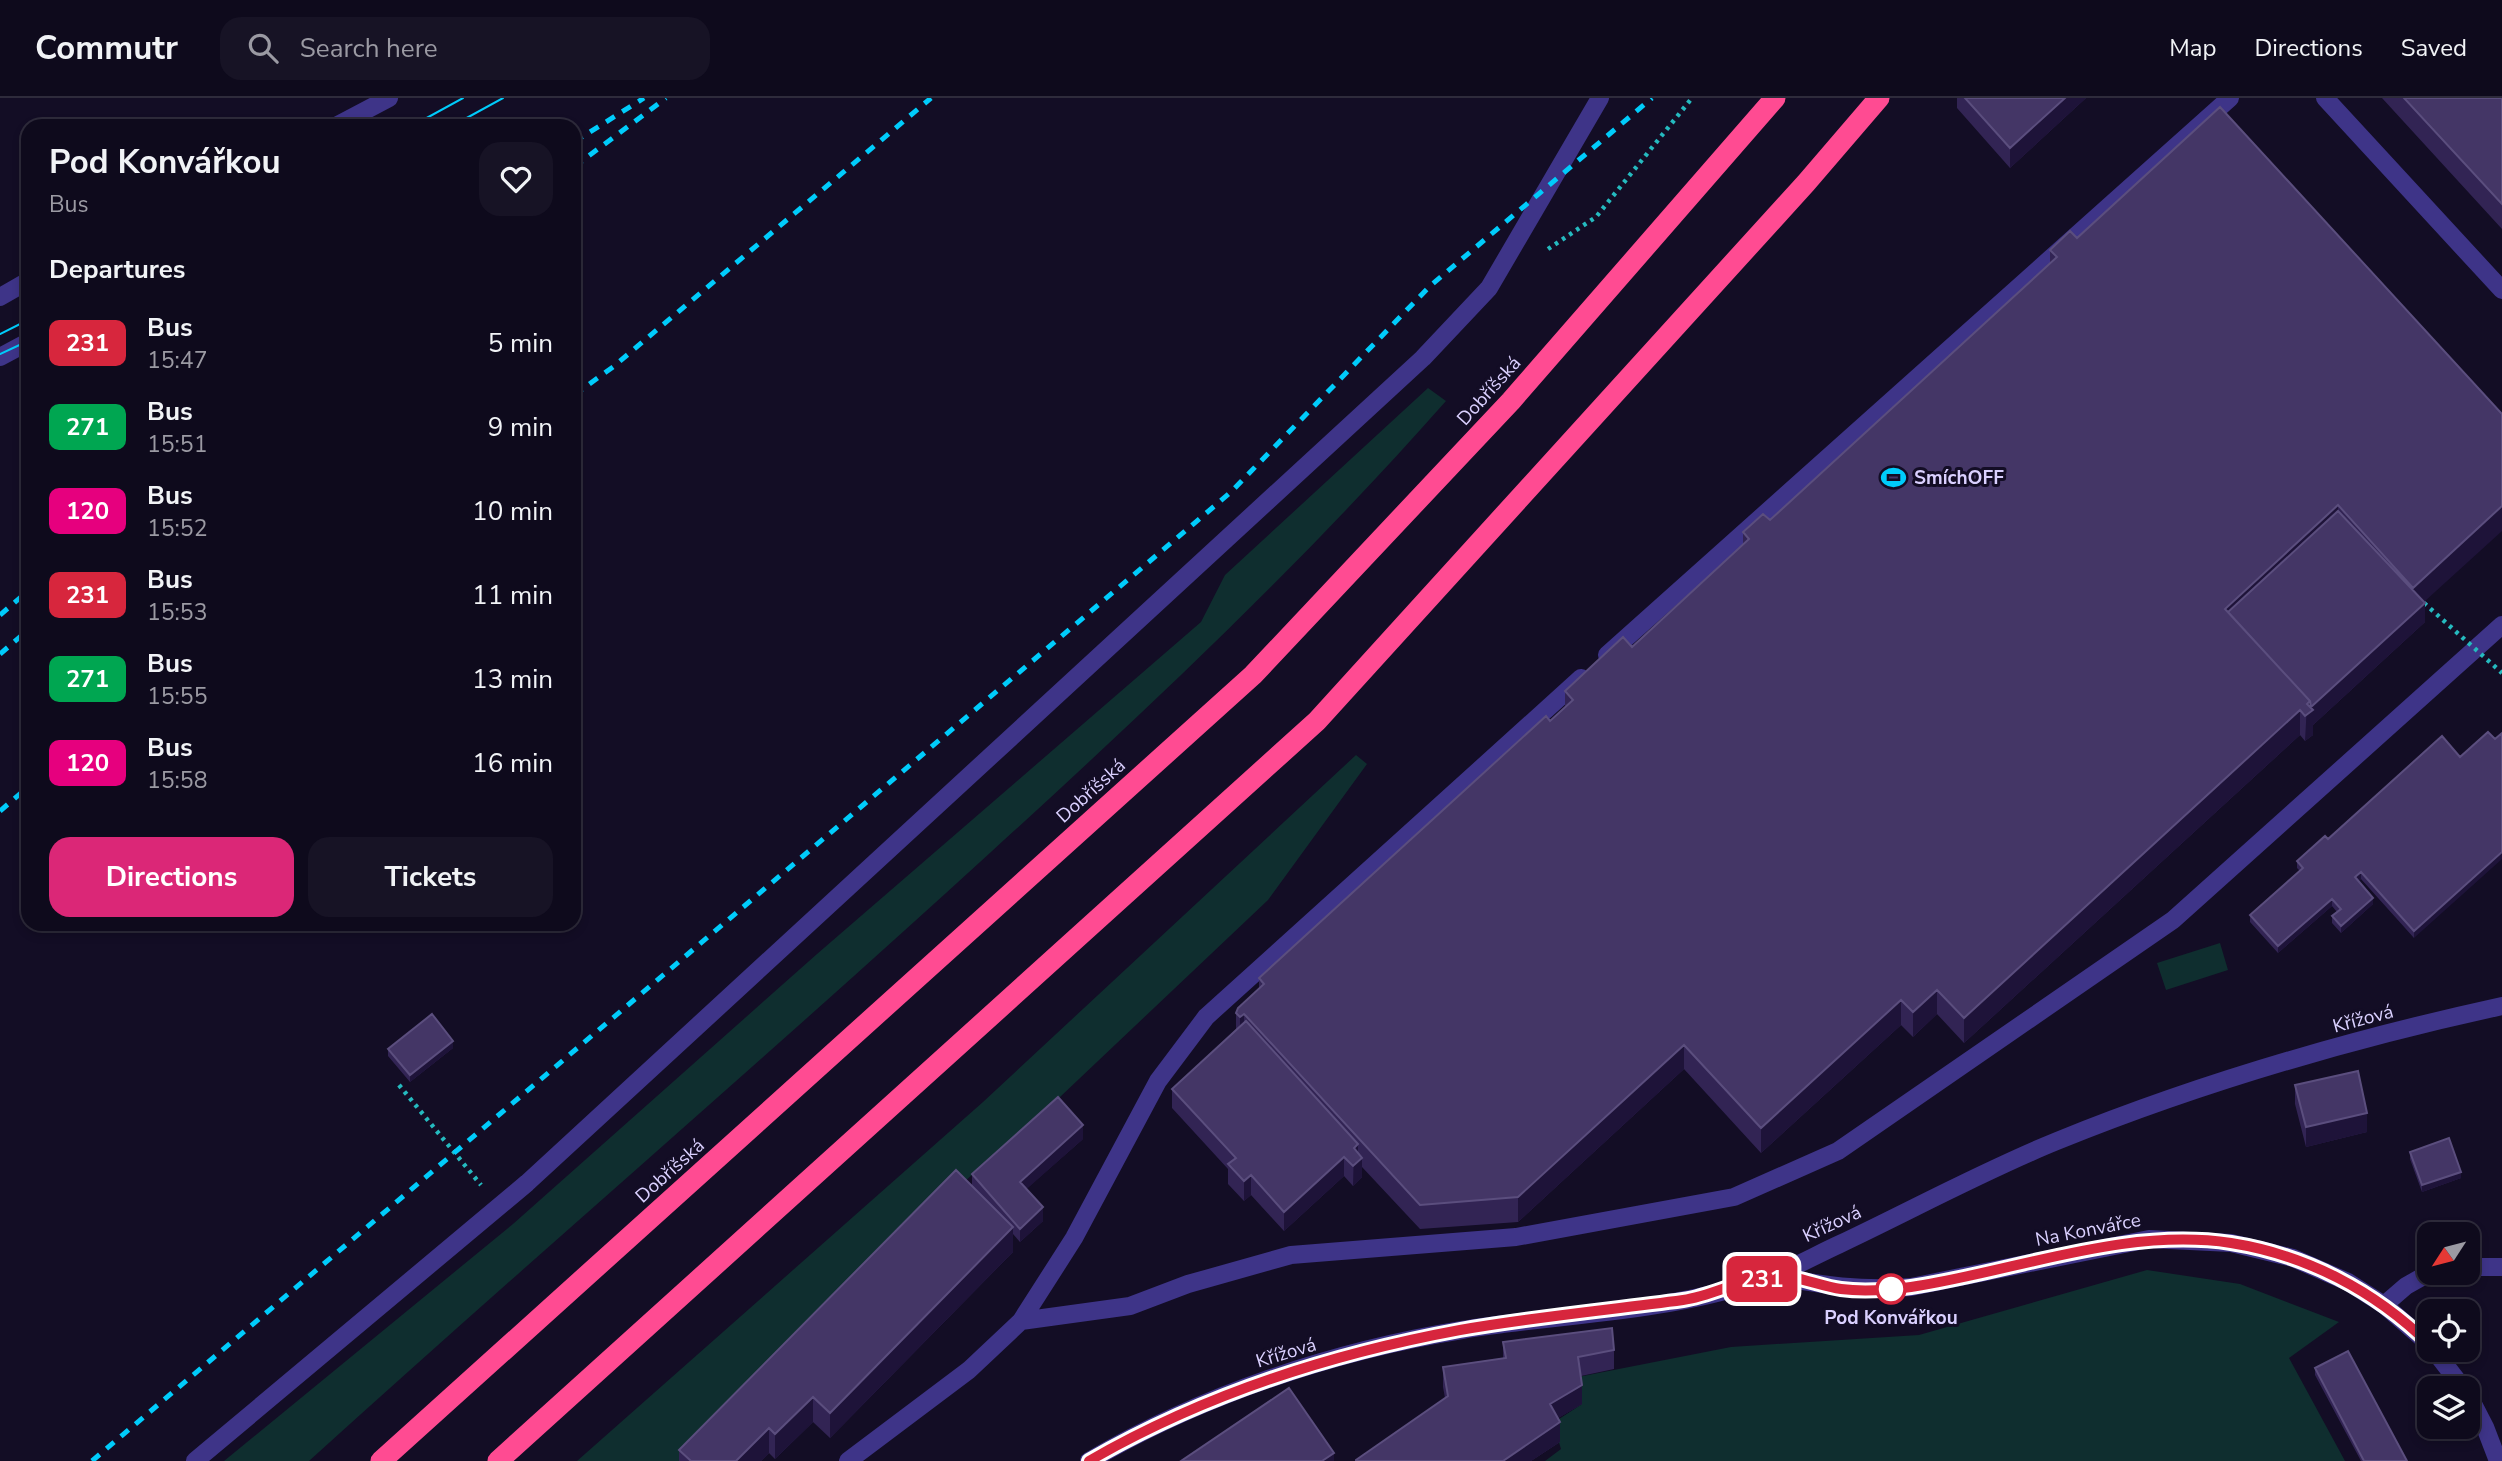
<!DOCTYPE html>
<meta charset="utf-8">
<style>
body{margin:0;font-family:"Nunito Sans",sans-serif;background:#171325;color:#f1f3f6;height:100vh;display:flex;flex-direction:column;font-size:26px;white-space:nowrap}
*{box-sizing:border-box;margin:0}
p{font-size:23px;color:#9b9aa3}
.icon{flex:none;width:38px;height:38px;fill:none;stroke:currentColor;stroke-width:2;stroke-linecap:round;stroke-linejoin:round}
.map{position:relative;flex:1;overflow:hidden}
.panel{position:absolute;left:21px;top:21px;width:560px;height:812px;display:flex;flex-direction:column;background:#0e0a1c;border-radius:21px;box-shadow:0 4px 10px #0003,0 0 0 2px #2e2b3b}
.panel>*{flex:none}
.badge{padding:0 14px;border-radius:10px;font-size:24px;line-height:46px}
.needle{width:46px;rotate:234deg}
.fabs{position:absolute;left:2417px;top:1124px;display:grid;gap:14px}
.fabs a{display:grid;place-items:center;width:63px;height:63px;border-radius:14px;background:#0e0a1c;box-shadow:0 4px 10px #0003,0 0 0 2px #2e2b3b;font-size:35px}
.map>.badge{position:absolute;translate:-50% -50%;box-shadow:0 0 0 4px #fff}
h2{padding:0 28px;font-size:26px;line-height:63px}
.round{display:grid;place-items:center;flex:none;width:74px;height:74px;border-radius:21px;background:#171325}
.overview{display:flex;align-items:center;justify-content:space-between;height:119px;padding:0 28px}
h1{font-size:33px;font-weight:700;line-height:52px}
.button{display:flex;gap:14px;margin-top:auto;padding:14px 28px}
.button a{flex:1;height:80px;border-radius:21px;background:#db2777;color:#fff;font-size:28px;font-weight:700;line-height:80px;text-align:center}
.button a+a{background:#171325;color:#f1f3f6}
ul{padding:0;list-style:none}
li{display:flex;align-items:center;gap:21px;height:84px;padding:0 28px}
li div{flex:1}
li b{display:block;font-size:26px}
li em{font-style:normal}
li .badge{min-width:77px;font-weight:700;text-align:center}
header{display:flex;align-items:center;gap:42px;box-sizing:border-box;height:98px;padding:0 35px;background:#0e0a1c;border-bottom:2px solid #2e2b3b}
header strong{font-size:33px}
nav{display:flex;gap:38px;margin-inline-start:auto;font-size:24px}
.search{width:490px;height:63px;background:#171325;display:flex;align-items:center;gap:18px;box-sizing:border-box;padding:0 24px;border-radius:21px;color:#9b9aa3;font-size:26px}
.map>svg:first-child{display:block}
</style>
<header>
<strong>Commutr</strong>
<div class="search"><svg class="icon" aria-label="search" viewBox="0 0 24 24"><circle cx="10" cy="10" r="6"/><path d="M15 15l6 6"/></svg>Search here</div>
<nav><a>Map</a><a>Directions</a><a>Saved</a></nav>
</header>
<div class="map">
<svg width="2502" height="1363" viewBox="0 0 2502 1363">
<rect width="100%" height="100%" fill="#130d25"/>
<path fill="#0f2e2f" d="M1428,290L1446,303C1305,463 1149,610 991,754C766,960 535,1158 309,1363H224L513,1126L817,856L1201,524L1225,477Z
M1356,657L1367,666L1268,802L1060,999L956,1091L681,1363H577L983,1004Z
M2220,845L2228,872L2166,892L2157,865Z
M2147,1172L2240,1186L2339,1224L2289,1260L2345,1363H1545L1561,1351L1553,1325L1582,1306L1578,1279L1731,1249L1919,1237Z"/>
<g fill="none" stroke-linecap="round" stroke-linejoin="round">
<path stroke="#25babf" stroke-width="4.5" stroke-dasharray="3.5 5" stroke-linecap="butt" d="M1548,151L1596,119L1692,0
M399,987L481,1087"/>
<path stroke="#3e3488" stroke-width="18" d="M2325,0L2502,192
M336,28L389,0
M0,199L28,183
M0,259L28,244
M1607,557L2230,0
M2468,1169H2502
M1773,1178C1822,1187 1861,1193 1911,1189L2149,1141L2231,1145L2293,1160L2348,1184L2384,1207L2429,1246
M2384,1207L2406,1188L2431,1174
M1021,1223L1130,1208L1188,1186L1291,1157L1516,1139L1734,1099L1838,1053L2173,822L2502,527
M2433,1251L2463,1290
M2468,1296L2485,1329L2498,1363
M195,1363L527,1085L1423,260L1489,190L1600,0
M848,1363L969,1272L1021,1223L1074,1140L1158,983L1206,919L1581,580
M1089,1363C1202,1297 1333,1253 1462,1232C1565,1215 1674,1215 1772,1178C1795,1169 1818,1156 1840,1146C1912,1112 1983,1073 2057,1043C2200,985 2351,941 2502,908"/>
<path stroke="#ff4b92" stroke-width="21" d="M381,1363L1253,577L1511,303L1775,0
M498,1363L1317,623L1806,85L1879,0"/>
<path stroke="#00ccfb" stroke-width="2" d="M412,28L463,0
M452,28L503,0
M0,236L28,222
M0,256L28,243"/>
<path stroke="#00ccfb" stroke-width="5" stroke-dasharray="10 9" stroke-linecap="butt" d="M574,44L644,0
M574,69L666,0
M574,297L613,269L931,0
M0,517L28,493
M0,556L28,532
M0,713L28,689
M92,1363L1231,394L1430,188L1652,0"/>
<path stroke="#25babf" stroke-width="4.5" stroke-dasharray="3.5 5" stroke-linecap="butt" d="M2424,505L2502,575"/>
</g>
<path fill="#322454" d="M1957,0H2086L2010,70L1957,10Z
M2382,0H2502V131Z
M2220,9L2424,504L2425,524L2313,627V637L2305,643L2300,637L1964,945L1937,916L1913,939L1901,927L1761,1055L1684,971L1518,1124L1420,1131L1362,1069V1079L1353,1088L1344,1078L1284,1133L1251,1097L1244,1103L1228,1086V1071L1172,1010V991L1236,932V915L1259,890V880L1565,610V593L1632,549L1743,447V434L1770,422L2050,166V152L2077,140Z
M2442,638L2414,840L2361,781L2358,783L2373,806L2341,835L2332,825V818L2337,814L2332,808L2278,855L2250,824V817L2300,773L2297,770V763L2328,741Z
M453,950L410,984L388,958V951Z
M2295,987L2367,1034L2306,1049L2295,1006Z
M1083,1041L1026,1091L1043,1123L1020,1144L1013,1136V1154L830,1340L813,1324L775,1361L769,1355L761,1363H679V1352L972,1088V1076Z
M2410,1054L2461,1080L2422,1094L2410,1061Z
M1503,1244L1614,1252V1271L1581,1278L1582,1306L1558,1320L1560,1344L1531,1363H1356L1445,1300L1443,1289V1269L1503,1260Z
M2315,1270L2407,1363H2361L2315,1277Z"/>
<path fill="#1e1339" d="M2065,0H2086L2010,70V50Z
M2338,407V432L2225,516V511Z
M2502,408V433L2413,514V490Z
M2425,505V524L2313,627V637L2305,643L2307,606L2310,603V614L2311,609Z
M2300,612V637L1964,945V920Z
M2502,754V761L2414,840V833Z
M2361,774V781L2355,786V779Z
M2373,800V806L2341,835V828Z
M2332,801V808L2278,855V848Z
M1937,892V916L1913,939V914Z
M1901,902V927L1761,1055V1030Z
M1244,916V941L1240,944V919Z
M453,943V950L410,984V977Z
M1684,947V971L1518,1124V1099Z
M2367,1015V1034L2306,1049V1029Z
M1083,1027V1041L1020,1097V1084Z
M1358,1046V1063L1362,1060V1079L1353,1088L1354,1050Z
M1344,1059V1078L1284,1133V1114Z
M2461,1074V1080L2422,1094V1087Z
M1251,1077V1097L1244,1103V1083Z
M1043,1109V1123L1020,1144V1131Z
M1013,1129V1154L830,1340V1315Z
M1582,1287V1306L1550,1325V1306Z
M813,1299V1324L775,1361V1336Z
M1560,1324V1344L1531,1363H1503Z
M769,1330V1355L761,1363H736Z
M1334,1355V1363H1322Z"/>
<path fill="#443666" stroke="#5b4e7e" stroke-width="2" d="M1965,0H2065L2010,50Z
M2404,0H2502V106Z
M2220,9L2502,316V408L2413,490L2338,407L2225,511L2310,603L2307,606L2313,612L2305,618L2300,612L1964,920L1937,892L1913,914L1901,902L1761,1030L1684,947L1518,1099L1420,1107L1246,918L1244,916L1240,919L1236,915L1238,910L1264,886L1259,880L1546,618L1550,623L1573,602L1565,593L1623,539L1632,549L1749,441L1743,434L1763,416L1770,422L2057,159L2050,152L2070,133L2077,140Z
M2338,413L2425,505L2311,609L2310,603L2228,514Z
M2488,634L2495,641L2502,635V754L2414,833L2361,774L2355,779L2373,800L2341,828L2332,818L2341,811L2332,801L2278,848L2250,817L2303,770L2297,763L2325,738L2328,741L2442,638L2460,659Z
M432,916L453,943L410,977L388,951Z
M1246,923L1358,1046L1354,1050L1362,1060L1353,1068L1344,1059L1284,1114L1251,1077L1244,1083L1228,1066L1236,1060L1172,991Z
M2358,973L2367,1015L2306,1029L2295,987Z
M1058,999L1083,1027L1020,1084L1043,1109L1020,1131L972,1076Z
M2449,1040L2461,1074L2422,1087L2410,1054Z
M956,1072L1013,1129L830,1315L813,1299L775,1336L769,1330L736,1363H691L679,1352Z
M1612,1230L1614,1252L1578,1259L1582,1287L1550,1306L1560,1324L1503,1363H1356V1362L1448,1298L1443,1269L1506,1260L1503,1244Z
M2348,1253L2407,1363H2364L2315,1270Z
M1289,1290L1334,1355L1322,1363H1181Z"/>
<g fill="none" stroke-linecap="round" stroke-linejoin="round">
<defs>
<path id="line" d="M1089,1363C1203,1297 1330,1256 1460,1232C1533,1219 1609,1212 1683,1202C1713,1198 1742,1180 1772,1178C1794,1176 1819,1188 1841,1191C1864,1194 1889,1192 1911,1189C2017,1173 2124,1129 2231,1145C2307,1157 2375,1193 2429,1246"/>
</defs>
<use href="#line" stroke="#fff" stroke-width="16"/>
<use href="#line" stroke="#d7263d" stroke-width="10"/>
</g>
<defs>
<symbol id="stadium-bare" viewBox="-9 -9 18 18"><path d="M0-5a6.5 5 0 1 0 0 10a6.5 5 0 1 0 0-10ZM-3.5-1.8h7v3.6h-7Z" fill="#00ccfb" stroke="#130d25" stroke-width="2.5" paint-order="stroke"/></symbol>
</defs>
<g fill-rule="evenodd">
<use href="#stadium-bare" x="1876" y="362" width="35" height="35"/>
</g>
<circle fill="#fff" stroke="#d7263d" stroke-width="3.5" cx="1891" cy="1191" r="14"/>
<g text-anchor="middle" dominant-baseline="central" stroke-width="6" stroke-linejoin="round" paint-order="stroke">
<g font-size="19" fill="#dad0ff" stroke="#130d25">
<text transform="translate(1489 293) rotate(-48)">Dobříšská</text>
<text transform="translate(1091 693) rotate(-42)">Dobříšská</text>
<text transform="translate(2363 921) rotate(-15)">Křížová</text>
<text transform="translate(670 1073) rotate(-42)">Dobříšská</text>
<text transform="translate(1832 1126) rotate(-25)">Křížová</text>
<text transform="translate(2088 1132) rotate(-11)">Na Konvářce</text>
<text transform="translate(1286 1255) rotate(-17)">Křížová</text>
</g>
<g font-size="19" font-weight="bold" fill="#dad0ff" stroke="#130d25" text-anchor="start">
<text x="1914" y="380">SmíchOFF</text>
</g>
<g font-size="19" font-weight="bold" fill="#dad0ff" stroke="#130d25">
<text x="1891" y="1220">Pod Konvářkou</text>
</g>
</g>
</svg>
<div class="fabs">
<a><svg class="needle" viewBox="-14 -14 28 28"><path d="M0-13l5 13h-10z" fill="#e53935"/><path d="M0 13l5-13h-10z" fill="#9b9aa3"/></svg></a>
<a><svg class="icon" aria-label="locate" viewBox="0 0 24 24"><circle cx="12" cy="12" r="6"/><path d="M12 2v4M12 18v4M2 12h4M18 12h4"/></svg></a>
<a><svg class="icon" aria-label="layers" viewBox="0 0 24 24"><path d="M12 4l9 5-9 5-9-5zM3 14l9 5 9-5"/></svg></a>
</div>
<b class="badge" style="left:1762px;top:1181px;background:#d7263d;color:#fff">231</b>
<section class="panel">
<div class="overview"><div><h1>Pod Konvářkou</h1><p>Bus</p></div><a class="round"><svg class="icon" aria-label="heart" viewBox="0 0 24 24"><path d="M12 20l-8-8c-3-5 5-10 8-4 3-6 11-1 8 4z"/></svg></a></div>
<h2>Departures</h2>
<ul>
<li><span class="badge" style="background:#d7263d;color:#fff">231</span><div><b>Bus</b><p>15:47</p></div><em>5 min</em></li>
<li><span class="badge" style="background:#00a651;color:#fff">271</span><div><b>Bus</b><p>15:51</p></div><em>9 min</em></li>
<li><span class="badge" style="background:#e6007e;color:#fff">120</span><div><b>Bus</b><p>15:52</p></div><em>10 min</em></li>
<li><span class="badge" style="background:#d7263d;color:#fff">231</span><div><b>Bus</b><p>15:53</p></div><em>11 min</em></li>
<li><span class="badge" style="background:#00a651;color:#fff">271</span><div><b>Bus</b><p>15:55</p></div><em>13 min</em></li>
<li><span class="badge" style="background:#e6007e;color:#fff">120</span><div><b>Bus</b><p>15:58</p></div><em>16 min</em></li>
</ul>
<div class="button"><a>Directions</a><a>Tickets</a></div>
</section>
</div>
